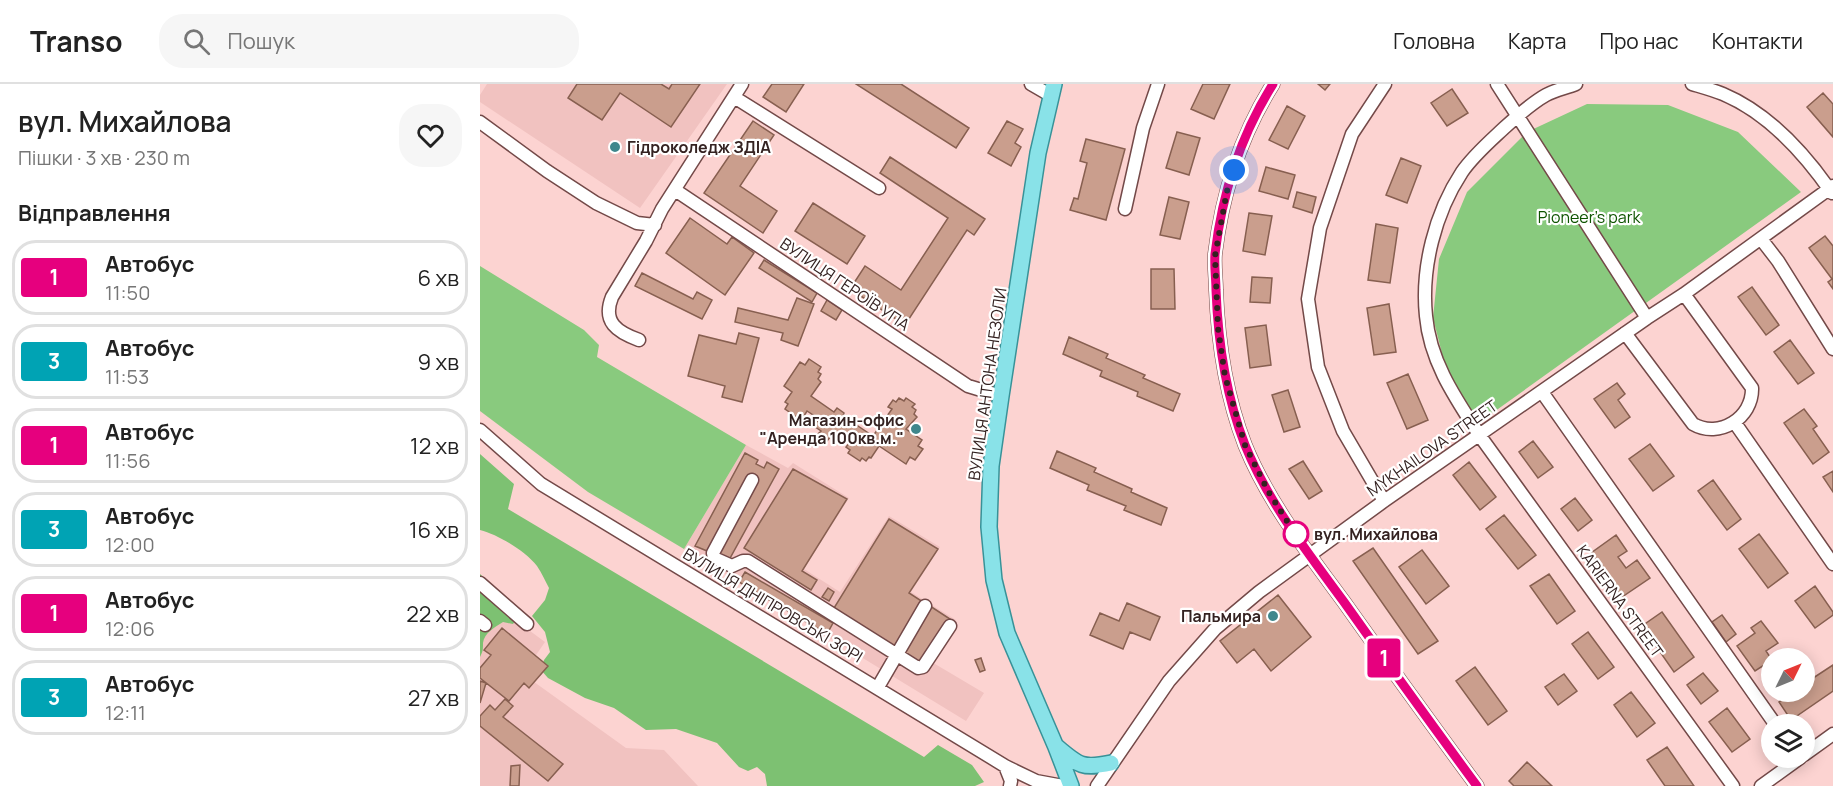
<!DOCTYPE html>
<html lang="uk">
<meta charset="utf-8">
<style>
body{margin:0;font-family:Manrope,sans-serif;background:#f6f6f6;color:#222;height:100vh;display:flex;flex-direction:column;font-size:22px;white-space:nowrap}
*{box-sizing:border-box;margin:0}
p{font-size:20px;color:#767676}
.icon{flex:none;width:33px;height:33px;fill:none;stroke:currentColor;stroke-width:2;stroke-linecap:round;stroke-linejoin:round}
.map{position:relative;flex:1;overflow:hidden}
.details{display:flex;flex-direction:column;background:#fff;width:480px}
.details>*{flex:none}
.badge{padding:0 12px;border-radius:4px;font-size:21px;line-height:39px}
.needle{width:39px;rotate:47deg}
.fabs{position:absolute;left:1281px;top:564px;display:grid;gap:12px}
.fabs a{display:grid;place-items:center;width:54px;height:54px;border-radius:50%;background:#fff;box-shadow:0 3px 15px #0003;font-size:30px}
.you{position:absolute;width:30px;height:30px;margin:-15px;border:4px solid #fff;border-radius:50%;background:#1a73e8;box-shadow:0 0 0 9px #1a73e833}
.map>.badge{position:absolute;translate:-50% -50%;box-shadow:0 0 0 3px #fff}
h2{padding:0 18px;font-size:22px;line-height:54px}
.round{display:grid;place-items:center;flex:none;width:63px;height:63px;border-radius:24px;background:#f6f6f6}
.overview{display:flex;align-items:center;justify-content:space-between;height:102px;padding:0 18px}
h1{font-size:28px;font-weight:600;line-height:45px}
ul{padding:0;list-style:none}
li{display:flex;align-items:center;gap:18px;height:75px;margin:0 12px 9px;padding:0 6px;border:3px solid #e0e0e0;border-radius:24px}
li div{flex:1}
li b{display:block;font-size:22px}
li em{font-style:normal}
li .badge{min-width:66px;font-weight:700;text-align:center}
header{display:flex;align-items:center;gap:36px;box-sizing:border-box;height:84px;padding:0 30px;background:#fff;border-bottom:2px solid #e0e0e0}
header strong{font-size:28px}
nav{display:flex;gap:33px;margin-inline-start:auto;font-size:21px}
.search{width:420px;height:54px;background:#f6f6f6;display:flex;align-items:center;gap:15px;box-sizing:border-box;padding:0 21px;border-radius:24px;color:#767676;font-size:22px}
main{display:flex;flex:1;min-height:0}
.map>svg:first-child{display:block}
</style>
<header>
<strong>Transo</strong>
<div class="search"><svg class="icon" aria-label="search" viewBox="0 0 24 24"><circle cx="10" cy="10" r="6"/><path d="M15 15l6 6"/></svg>Пошук</div>
<nav><a>Головна</a><a>Карта</a><a>Про нас</a><a>Контакти</a></nav>
</header>
<main>
<section class="details">
<div class="overview"><div><h1>вул. Михайлова</h1><p>Пішки · 3 хв · 230 m</p></div><a class="round"><svg class="icon" aria-label="heart" viewBox="0 0 24 24"><path d="M12 20l-8-8c-3-5 5-10 8-4 3-6 11-1 8 4z"/></svg></a></div>
<h2>Відправлення</h2>
<ul>
<li><span class="badge" style="background:#e6007e;color:#fff">1</span><div><b>Автобус</b><p>11:50</p></div><em>6 хв</em></li>
<li><span class="badge" style="background:#00a3b4;color:#fff">3</span><div><b>Автобус</b><p>11:53</p></div><em>9 хв</em></li>
<li><span class="badge" style="background:#e6007e;color:#fff">1</span><div><b>Автобус</b><p>11:56</p></div><em>12 хв</em></li>
<li><span class="badge" style="background:#00a3b4;color:#fff">3</span><div><b>Автобус</b><p>12:00</p></div><em>16 хв</em></li>
<li><span class="badge" style="background:#e6007e;color:#fff">1</span><div><b>Автобус</b><p>12:06</p></div><em>22 хв</em></li>
<li><span class="badge" style="background:#00a3b4;color:#fff">3</span><div><b>Автобус</b><p>12:11</p></div><em>27 хв</em></li>
</ul>
</section>
<div class="map">
<svg width="1353" height="702" viewBox="0 0 1353 702">
<rect width="100%" height="100%" fill="#fcd3d1"/>
<path fill="#f1c2c0" d="M7,0H247L160,124L0,18V11Z
M266,361L308,384L313,379L369,414L324,485L360,508L409,432L460,463L431,508L476,536L450,577L504,609L486,637L204,465Z
M0,510L65,558L43,590L146,664L184,666L218,702H0Z"/>
<path fill="#89ca7e" d="M1107,20L1188,21L1258,48L1321,108L997,340L969,297L953,234L959,175L987,108L1047,48Z
M0,182L104,246L119,261L117,273L266,361L204,465L108,408L0,327Z"/>
<path fill="#7dc172" d="M0,370L34,400L28,425L444,673L458,661L492,681L504,698L495,702H287L285,690L277,683L268,687L259,683L237,659L196,645L166,646L134,624L105,614L68,594L61,586L64,576L70,568L65,548L52,532L65,516L69,504C65,497 62,489 57,482C45,467 19,451 0,446Z
M0,490L27,514L39,531L33,540L23,538C15,543 4,549 3,559C3,566 3,567 0,573Z"/>
<path fill="#ca9e8d" stroke="#875f50" stroke-width="1.5" d="M97,0H181L189,5L192,0H220L191,43L140,9L122,36L88,14Z
M292,0H324L306,28L283,13Z
M376,0H421L489,44L476,64Z
M723,0H750L734,35L711,25Z
M838,0H850L845,6Z
M972,5L988,29L967,42L951,19Z
M1343,9L1353,20V53L1327,23Z
M807,22L825,32L808,65L789,56Z
M273,37L294,51L260,102L297,127L283,149L224,109Z
M527,37L543,45L535,59L541,63L531,82L508,69Z
M697,48L720,54L709,91L686,84Z
M606,55L645,65L626,136L590,126L594,114L598,115L607,79L600,77Z
M410,73L505,135L494,151L487,146L425,241L370,205L385,182L421,206L468,134L400,89Z
M921,74L941,82L927,119L906,111Z
M786,83L815,91L808,115L779,107Z
M817,108L836,113L832,129L813,123Z
M689,113L709,118L700,155L680,151Z
M333,119L385,152L367,180L315,147Z
M769,129L792,132L785,171L763,167Z
M210,134L247,160L252,153L274,169L245,211L186,169Z
M896,140L918,144L910,199L888,196Z
M1345,152L1353,162V205L1348,198L1352,195L1329,164Z
M284,176L337,209L332,218L279,184Z
M671,185H694L695,225H671Z
M162,189L213,215L217,208L232,216L222,235L155,202Z
M772,193L792,194L790,219L770,218Z
M1272,203L1299,241L1286,251L1258,213Z
M317,214L334,220L318,262L301,256L303,249L255,238L258,224L308,236Z
M347,216L362,226L356,236L341,227Z
M909,220L916,268L894,271L887,224Z
M786,241L791,281L770,284L765,244Z
M259,249L279,254L262,318L242,313L245,302L208,292L219,251L256,260Z
M589,253L628,270L626,274L665,291L663,294L700,310L693,327L657,312L658,308L620,292L622,287L583,270Z
M1310,256L1334,289L1318,300L1294,268Z
M329,275L341,283L338,288L341,290L338,295L341,298L331,312L354,328L357,324L364,329L363,332L393,352L412,325L408,323L413,316L416,318L419,314L424,317L426,314L435,320L432,323L436,326L434,330L437,333L426,345L442,356L438,362L443,365L435,376L430,373L426,380L399,362L391,374L389,373L386,377L382,374L380,377L368,369L370,366L366,363L370,358L358,350L355,355L351,352L347,357L338,350L341,347L334,342L339,335L327,327L324,332L321,330L318,334L305,325L308,320L305,318L312,308L304,302L320,278L325,281Z
M928,290L948,336L927,345L907,299Z
M1137,299L1145,310L1138,316L1150,333L1135,344L1114,315Z
M808,306L820,343L804,348L792,311Z
M1324,325L1337,342L1333,345L1349,368L1333,380L1304,339Z
M1053,357L1073,383L1058,394L1039,368Z
M1170,360L1194,392L1173,407L1149,375Z
M577,367L616,384L614,388L652,405L651,408L687,424L681,441L644,426L646,422L607,406L609,401L570,384Z
M265,369L278,376L276,380L284,384L287,378L299,385L249,476L215,462Z
M823,377L842,407L829,415L809,385Z
M989,378L1016,413L1000,426L973,391Z
M313,385L367,415L322,487L337,496L331,506L264,464Z
M1353,387V408L1343,393Z
M1233,396L1261,435L1247,446L1218,407Z
M1095,414L1112,436L1098,447L1081,425Z
M1024,431L1056,471L1038,485L1006,445Z
M409,435L458,465L429,509L443,518L414,564L354,524Z
M1279,450L1308,489L1288,504L1259,465Z
M1136,451L1147,467L1138,473L1146,484L1157,476L1170,494L1142,513L1111,469Z
M893,464L958,557L938,570L873,477Z
M942,466L969,502L946,520L919,483Z
M265,488L353,539L347,550L259,498Z
M1069,490L1095,527L1077,540L1050,502Z
M1335,502L1353,528V531L1335,544L1315,517Z
M348,504L354,508L349,517L342,513Z
M798,511L831,553L791,587L774,565L757,579L740,557Z
M647,519L680,533L670,556L650,548L643,565L610,551L620,529L639,537Z
M450,522L470,535L442,581L422,568Z
M1182,528L1214,573L1194,588L1162,542Z
M1242,531L1256,550L1246,558L1232,538Z
M1281,537L1298,559L1286,567L1292,576L1275,587L1257,562L1275,549L1271,544Z
M22,544L68,582L49,604L44,599L29,617L0,594V584L11,571L4,566Z
M1108,548L1134,583L1118,595L1092,560Z
M501,574L505,586L500,588L495,576Z
M1353,581V607L1311,636L1299,618L1314,608H1324V600Z
M995,583L1027,627L1008,641L976,597Z
M1223,589L1238,607L1221,620L1207,601Z
M1084,590L1097,607L1078,621L1065,603Z
M0,597L6,599L0,619Z
M1151,608L1175,639L1157,653L1134,621Z
M25,615L33,622L23,633L83,680L68,697L0,642V632L10,621L15,626Z
M1247,624L1270,655L1252,668L1229,638Z
M1187,663L1214,702H1185L1167,676Z
M1047,678L1072,702H1034L1029,697Z
M40,681L39,702H30L31,682Z"/>
<g fill="none" stroke-linecap="round" stroke-linejoin="round">
<defs>
<path id="minor" d="M551,0L570,11
M793,0C761,51 742,111 735,170C734,182 736,195 736,206C738,259 746,312 765,361C788,418 828,469 864,518C908,580 952,641 997,702
M1017,0L1167,234
M1096,0C1086,4 1075,6 1066,11C1050,20 1036,33 1023,45C1008,59 993,72 982,88C955,129 941,184 946,232C950,278 976,315 1000,352L1253,702
M1212,0C1222,3 1233,6 1243,10C1288,29 1325,70 1352,109
M254,13L399,104
M0,38L67,87L116,119L157,139L175,141
M195,106L488,302L521,312
M645,125L663,44L678,0
M1281,155L1298,177L1353,265
M1145,249L1213,340C1239,355 1273,334 1272,304L1204,210
M159,256C137,248 122,238 132,213L166,157L182,125L262,0
M1062,308L1295,640
M1255,339L1353,480
M0,346L61,400L525,682L556,697L583,702
M272,396L233,469L234,474L252,482L263,477H268L438,584L443,583L470,542
M904,417L863,347L838,283L828,215L840,144L872,50L905,0
M0,499L47,540
M0,537L5,541
M398,603L445,522
M1324,671L1353,650
M525,682L531,697L530,702
M617,702L689,597L735,545L779,508L904,417L1167,234L1204,210L1353,102
M1281,702L1320,674"/>
<path id="major" d="M574,0L558,69L521,312L511,382L509,443L514,496L527,549L576,663L591,702
M577,663C599,682 603,685 631,679"/>
</defs>
<use href="#minor" stroke="#734948" stroke-width="15"/>
<use href="#major" stroke="#389298" stroke-width="18"/>
<use href="#minor" stroke="#fff" stroke-width="12"/>
<use href="#major" stroke="#89e2e8" stroke-width="15"/>
</g>
<g fill="none" stroke-linecap="round" stroke-linejoin="round">
<defs>
<path id="line" d="M793,0C761,51 742,110 735,170C734,182 736,195 736,206C738,259 746,312 765,361C788,418 828,469 864,518C908,580 952,641 997,702"/>
</defs>
<use href="#line" stroke="#fff" stroke-width="14"/>
<use href="#line" stroke="#e6007e" stroke-width="9"/>
<path stroke="#342221" stroke-width="6" stroke-dasharray="0 10.8" d="M754,86L747,107L735,172L738,244L745,292L765,361L788,407L819,456L816,450"/>
</g>
<g fill="#3f878c" stroke="#fff" stroke-width="2">
<circle cx="135" cy="63" r="6"/>
<circle cx="436" cy="345" r="6"/>
<circle cx="793" cy="532" r="6"/>
</g>
<circle fill="#fff" stroke="#e6007e" stroke-width="3" cx="816" cy="450" r="12"/>
<g text-anchor="middle" dominant-baseline="central" stroke-width="4.5" stroke-linejoin="round" paint-order="stroke">
<g font-size="16" font-weight="bold" fill="#342221" stroke="#fff" text-anchor="end">
<text x="147" y="63" text-anchor="start">Гідроколедж ЗДIА</text>
<text x="424" y="336">Магазин-офис<tspan x="424" dy="18">"Аренда 100кв.м."</tspan></text>
<text x="781" y="532">Пальмира</text>
</g>
<g font-size="16" fill="#0e5400" stroke="#fff">
<text x="1109" y="133">Pioneer's park</text>
</g>
<g font-size="16" fill="#342221" stroke="#fff">
<text transform="translate(365 200) rotate(34)">ВУЛИЦЯ ГЕРОЇВ УПА</text>
<text transform="translate(507 300) rotate(-82)">ВУЛИЦЯ АНТОНА НЕЗОЛИ</text>
<text transform="translate(952 364) rotate(-35)">MYKHAILOVA STREET</text>
<text transform="translate(1140 517) rotate(54)">KARIERNA STREET</text>
<text transform="translate(293 521) rotate(31)">ВУЛИЦЯ ДНІПРОВСЬКІ ЗОРІ</text>
</g>
<g font-size="16" font-weight="bold" fill="#342221" stroke="#fff" text-anchor="start">
<text x="834" y="450">вул. Михайлова</text>
</g>
</g>
</svg>
<div class="fabs">
<a><svg class="needle" viewBox="-14 -14 28 28"><path d="M0-13l5 13h-10z" fill="#e53935"/><path d="M0 13l5-13h-10z" fill="#767676"/></svg></a>
<a><svg class="icon" aria-label="layers" viewBox="0 0 24 24"><path d="M12 4l9 5-9 5-9-5zM3 14l9 5 9-5"/></svg></a>
</div>
<div class="you" style="left:754px;top:86px"></div>
<b class="badge" style="left:904px;top:574px;background:#e6007e;color:#fff">1</b>
</div>
</main>
